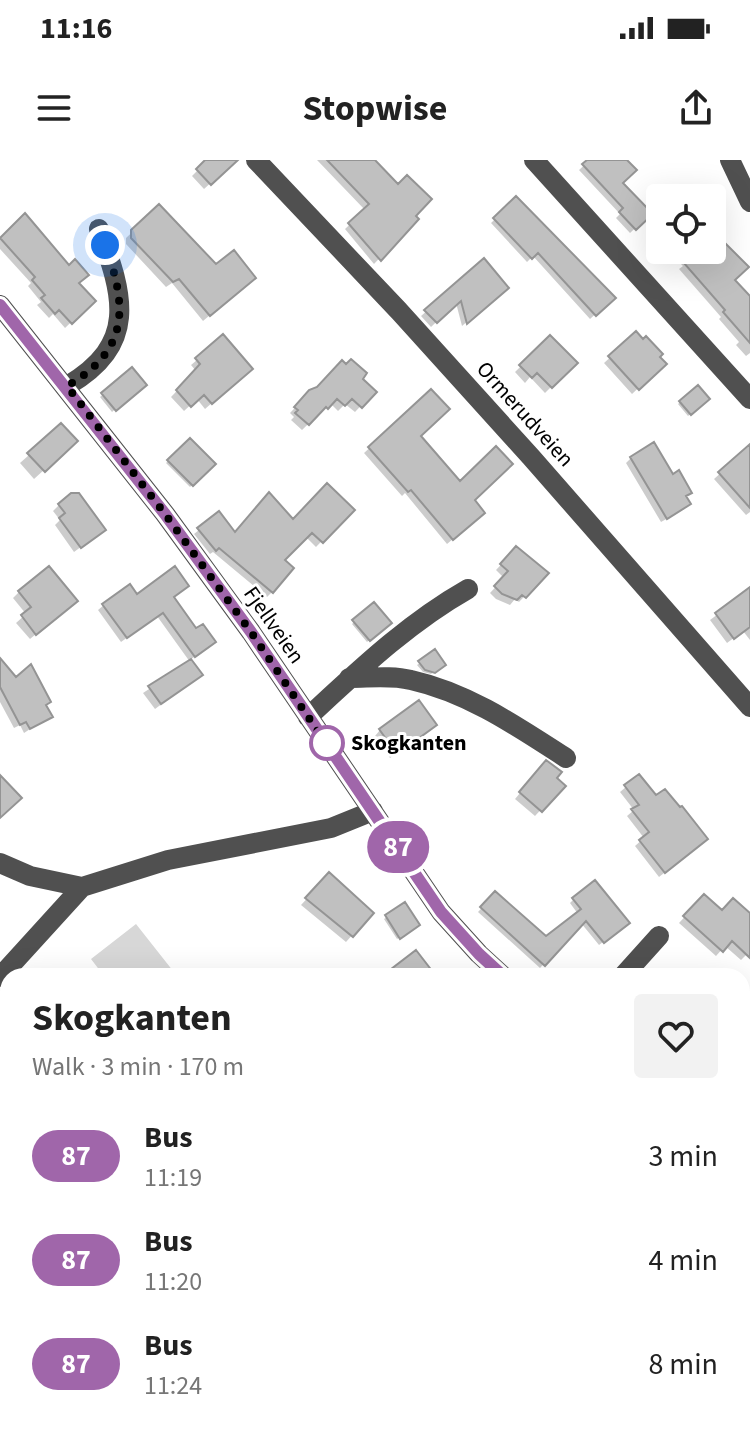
<!DOCTYPE html>
<meta charset="utf-8">
<style>
body{margin:0;font-family:"Source Sans 3",sans-serif;background:#f2f2f2;color:#222;height:100vh;display:flex;flex-direction:column;font-size:30px;white-space:nowrap}
*{box-sizing:border-box;margin:0}
p{font-size:26px;color:#767676}
.icon{flex:none;width:44px;height:44px;fill:none;stroke:currentColor;stroke-width:2;stroke-linecap:round;stroke-linejoin:round}
.map{position:relative;flex:1;overflow:hidden}
.panel{position:absolute;left:0px;top:808px;width:750px;height:464px;display:flex;flex-direction:column;background:#fff;border-radius:24px 24px 0 0;box-shadow:0 8px 32px #0002}
.panel>*{flex:none}
.badge{padding:0 16px;border-radius:26px;font-size:28px;line-height:52px}
.tools{position:absolute;left:646px;top:24px;display:grid;gap:16px}
.tools a{display:grid;place-items:center;width:80px;height:80px;border-radius:8px;background:#fff;box-shadow:0 8px 32px #0002;font-size:40px}
.you{position:absolute;width:40px;height:40px;margin:-20px;border:6px solid #fff;border-radius:50%;background:#1a73e8;box-shadow:0 0 0 12px #1a73e833}
.map>.badge{position:absolute;translate:-50% -50%;box-shadow:0 0 0 4px #fff}
.round{display:grid;place-items:center;flex:none;width:84px;height:84px;border-radius:8px;background:#f2f2f2}
.headline{display:flex;align-items:center;justify-content:space-between;height:136px;padding:0 32px}
h1{font-size:38px;font-weight:700;line-height:60px}
ul{padding:0;list-style:none}
li{display:flex;align-items:center;gap:24px;height:104px;padding:0 32px}
li div{flex:1}
li b{display:block;font-size:30px}
li em{font-style:normal}
li .badge{min-width:88px;font-weight:700;text-align:center}
.status{display:flex;justify-content:space-between;align-items:center;height:56px;padding:0 40px;background:#fff;direction:ltr}
.status svg{height:22px;fill:currentColor}
header{display:flex;justify-content:space-between;align-items:center;height:104px;padding:0 32px;background:#fff;font-size:36px;font-weight:700}
.map>svg:first-child{display:block}
</style>
<div class="status"><b>11:16</b><svg viewBox="0 0 49 12"><path d="M0 12V9h3v3zM5 12V6h3v6zM10 12V3h3v9zM15 12V0h3v12zM26 1h20v11H26zM47 4h2v5h-2z"/></svg></div>
<header><svg class="icon" aria-label="menu" viewBox="0 0 24 24"><path d="M4 6h16M4 12h16M4 18h16"/></svg>Stopwise<svg class="icon" aria-label="share" viewBox="0 0 24 24"><path d="M12 15V3M7 8l5-5 5 5M5 13v7h14v-7"/></svg></header>
<div class="map">
<svg width="750" height="1272" viewBox="0 0 750 1272">
<rect width="100%" height="100%" fill="#fff"/>
<path fill="#d7d7d7" d="M136,764L177,816H104L91,799Z
M0,1109L8,1111V1264H705L719,1272H0Z"/>
<path fill="#0003" d="M208,0H220L227,8L204,29L192,16Z
M317,0H372L417,59L374,104L345,69L365,50Z
M590,0H624L621,23L650,54L630,73L616,58L620,54L579,10Z
M516,39L613,138L590,159L533,96L527,102L491,63Z
M159,47L216,107L248,123L203,161L172,123L166,127L126,84V78Z
M25,56L93,141L65,168L53,154L49,158L37,145L41,142L28,126L31,123L0,89V78Z
M660,65V83L651,74Z
M712,72L733,120L750,139V193L746,196L736,185L739,182L719,159L721,157L679,109L683,106L667,90H712Z
M484,101L502,132L462,166L456,143L431,167L421,156Z
M636,174L664,204L632,234L604,203Z
M550,178L575,203L545,233L530,217L525,223L515,212Z
M197,200L245,214L205,249L197,239L184,251L171,237L196,211L191,205Z
M132,210L144,225L112,252L100,237Z
M360,219L374,232L355,252L345,244L338,251L330,243L302,270L291,260L294,257L290,253L310,232Z
M698,228L707,239L688,256L678,244Z
M431,232L419,276L472,341L478,358L447,384L405,333L402,336L364,293Z
M190,280L213,304L190,327L166,303Z
M66,290L34,319L20,303L29,295Z
M745,291L750,296V352L746,355L714,319Z
M631,298L672,317L690,332L685,337L684,349L661,362L626,303Z
M59,345L97,375L74,392L55,365L60,360L53,351Z
M352,350L316,387L306,377L282,400L272,432L267,437L213,392L210,394L194,374L199,370L235,374Z
M516,389L546,414L519,442L515,439L510,445L496,439L490,433L504,418L496,410Z
M750,430V480L743,471L727,483L710,460Z
M19,432L69,447L30,479L16,463L26,454L13,438Z
M137,436L172,438L208,487L190,500L194,520L155,549L143,533L190,502L157,456L121,482L98,450L104,445Z
M373,444L389,462L367,482L352,464Z
M0,501L50,556L24,573L20,565L14,568L0,542Z
M420,503L443,504L431,514L423,512L417,505Z
M380,570H428L390,598L375,576Z
M540,609L563,626L535,656L515,639Z
M639,616L701,684L659,717L635,686L644,678L627,656L634,650L620,632Z
M329,715L372,753L346,782L301,745Z
M495,734L546,779L578,754L570,743L574,739L623,767L599,785L581,763L540,808L478,752Z
M704,736L722,752L750,755V795L748,793L741,800L725,786L716,796L679,763Z
M404,745L415,767L397,779L384,759Z
M7,880H8V892L2,886Z
M742,882L750,889V911L742,920Z
M8,897V919L5,922L8,924V996L0,990V961L2,958L0,957V908Z
M0,1051L8,1057V1074L0,1084Z
M742,1104L750,1111L742,1123Z
M745,1177L750,1182V1223L747,1221L745,1224L742,1221V1181Z"/>
<path fill="#c0c0c0" stroke="#949494" stroke-width="2" d="M205,0H238L211,25L196,9Z
M327,0H375L398,24L407,15L432,39L416,56L419,59L381,101L348,63L369,44Z
M587,0H627L637,10L623,23L653,54L636,70L619,52L623,48L582,4Z
M516,36L616,138L596,156L538,93L532,99L493,58Z
M159,44L216,104L234,90L256,118L210,156L179,119L173,122L131,78V70Z
M25,53L69,105L75,99L89,115L79,123L96,141L72,164L59,150L55,154L41,138L45,135L32,120L35,117L0,78Z
M712,70L749,107L735,120L750,136V183L723,152L725,150L683,102L687,99L678,90H712Z
M484,98L509,128L467,164L461,141L437,163L424,150Z
M636,171L643,179L646,176L663,194L660,197L667,204L639,230L608,196Z
M223,174L253,209L212,244L204,235L191,247L176,230L200,204L195,198Z
M550,175L578,203L552,228L537,213L532,218L519,205Z
M351,199L367,213L363,219L377,232L362,248L352,239L345,246L337,239L328,249L326,247L309,265L295,253L298,250L294,247L309,230L317,227L342,200L346,204Z
M132,207L147,225L116,251L101,233Z
M698,225L710,239L691,255L679,241Z
M431,229L450,249L421,276L460,321L496,286L513,304L475,340L485,353L453,380L411,330L408,332L368,287Z
M61,263L78,281L45,312L27,293Z
M190,278L216,304L193,326L167,300Z
M654,282L673,314L679,310L692,333L686,336L691,344L667,359L630,297Z
M750,284V348L718,312Z
M327,323L355,350L323,383L312,373L285,400L294,408L273,433L219,388L216,391L197,368L219,351L235,372L269,332L293,359Z
M71,333H79L106,370L81,388L59,358L65,353L58,344Z
M516,386L549,413L526,438L522,435L517,440L502,434L494,426L508,411L500,404Z
M49,406L78,441L36,475L21,455L31,447L18,431Z
M175,406L189,426L174,437L196,468L203,464L216,482L195,497L163,453L127,478L102,444L130,424L137,434Z
M750,427V467L734,479L715,453Z
M374,442L392,463L370,481L352,460Z
M435,489L446,505L435,513L425,510L418,501Z
M0,498L16,517L31,504L51,542L46,545L53,557L30,569L26,562L20,565L0,527Z
M191,499L203,515L161,544L148,526Z
M419,540L437,565L397,594L379,569Z
M546,600L562,612L557,618L566,626L542,652L519,632Z
M639,614L656,635L665,629L680,647L682,646L708,679L665,713L639,680L649,672L631,649L639,645L624,625Z
M0,615L22,638L0,658Z
M329,712L374,753L353,777L305,738Z
M595,720L630,763L604,783L586,761L545,806L480,747L495,731L546,776L581,749L572,738Z
M704,734L722,750L733,738L750,753V798L732,781L723,792L683,756Z
M405,742L420,765L400,779L385,755Z
M416,790L436,816H382Z"/>
<g fill="none" stroke-linecap="round" stroke-linejoin="round">
<path stroke="#505050" stroke-width="20" d="M256,0L399,151L531,297L750,547
M534,0L750,239
M730,0L750,42
M0,145L165,354L251,472L441,752L479,794L503,816
M67,226C138,184 124,137 99,69
M349,518C370,518 391,515 411,520C469,533 518,567 566,598
M308,557C359,510 408,463 468,429
M0,703L30,716L82,727L168,700L331,668L373,651
M623,816L659,776
M0,817L82,727
M0,1008L8,1016
M742,1016L750,1007
M742,1032L750,1039"/>
</g>
<g fill="none" stroke-linecap="round" stroke-linejoin="round">
<defs>
<path id="line" d="M0,145L165,354L251,472L441,752L479,794L503,816"/>
</defs>
<use href="#line" stroke="#fff" stroke-width="18"/>
<use href="#line" stroke="#a066aa" stroke-width="12"/>
<path stroke="#000" stroke-width="8" stroke-dasharray="0 14.4" d="M105,85C128,148 129,190 67,226L165,354L251,472L329,588L327,583"/>
</g>
<circle fill="#fff" stroke="#a066aa" stroke-width="4" cx="327" cy="583" r="16"/>
<g text-anchor="middle" dominant-baseline="central" stroke-width="6" stroke-linejoin="round" paint-order="stroke">
<g font-size="22" fill="#000" stroke="#fff">
<text transform="translate(525 254) rotate(48)">Ormerudveien</text>
<text transform="translate(274 465) rotate(55)">Fjellveien</text>
</g>
<g font-size="22" font-weight="bold" fill="#000" stroke="#fff" text-anchor="start">
<text x="351" y="583">Skogkanten</text>
</g>
</g>
</svg>
<div class="tools">
<a><svg class="icon" aria-label="locate" viewBox="0 0 24 24"><circle cx="12" cy="12" r="6"/><path d="M12 2v4M12 18v4M2 12h4M18 12h4"/></svg></a>
</div>
<div class="you" style="left:105px;top:85px"></div>
<b class="badge" style="left:398px;top:687px;background:#a066aa;color:#fff">87</b>
<section class="panel">
<div class="headline"><div><h1>Skogkanten</h1><p>Walk · 3 min · 170 m</p></div><a class="round"><svg class="icon" aria-label="heart" viewBox="0 0 24 24"><path d="M12 20l-8-8c-3-5 5-10 8-4 3-6 11-1 8 4z"/></svg></a></div>
<ul>
<li><span class="badge" style="background:#a066aa;color:#fff">87</span><div><b>Bus</b><p>11:19</p></div><em>3 min</em></li>
<li><span class="badge" style="background:#a066aa;color:#fff">87</span><div><b>Bus</b><p>11:20</p></div><em>4 min</em></li>
<li><span class="badge" style="background:#a066aa;color:#fff">87</span><div><b>Bus</b><p>11:24</p></div><em>8 min</em></li>
</ul>
</section>
</div>
